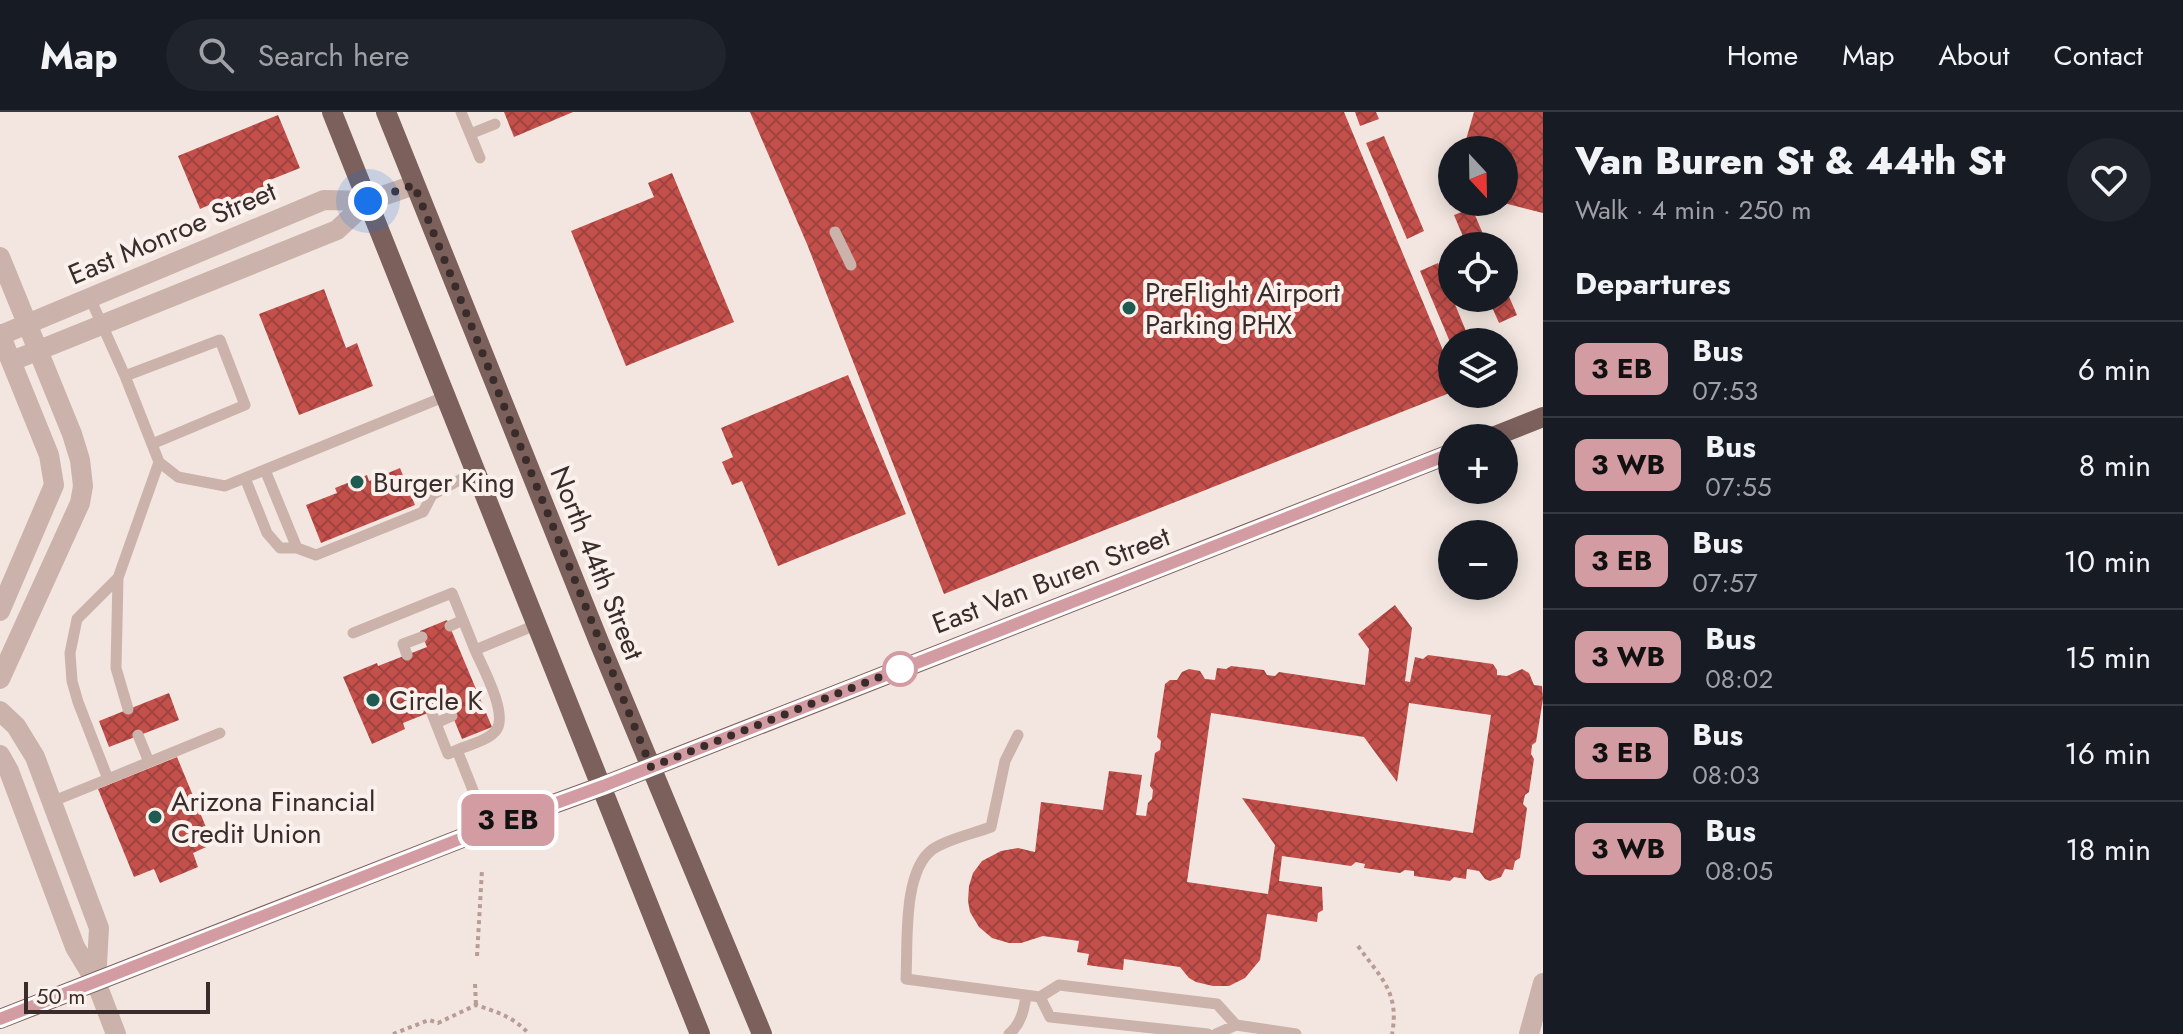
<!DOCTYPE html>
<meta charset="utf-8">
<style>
body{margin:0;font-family:Jost,sans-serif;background:#20242c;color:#f1f3f6;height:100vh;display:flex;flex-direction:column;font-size:30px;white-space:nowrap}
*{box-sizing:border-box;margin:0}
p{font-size:26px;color:#9ea1a6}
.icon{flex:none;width:44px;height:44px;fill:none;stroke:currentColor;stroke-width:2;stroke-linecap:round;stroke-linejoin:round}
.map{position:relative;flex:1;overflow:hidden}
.panel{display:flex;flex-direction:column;background:#171b24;width:640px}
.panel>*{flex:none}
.badge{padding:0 16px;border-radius:12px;font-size:28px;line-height:52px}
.needle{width:52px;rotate:158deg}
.buttons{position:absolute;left:1438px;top:24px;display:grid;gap:16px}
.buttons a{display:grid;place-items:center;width:80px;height:80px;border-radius:50%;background:#171b24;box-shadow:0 4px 20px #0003;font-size:40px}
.scale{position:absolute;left:24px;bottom:20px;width:186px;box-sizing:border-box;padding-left:8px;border:4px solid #392c2a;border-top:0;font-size:22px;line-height:28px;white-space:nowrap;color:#392c2a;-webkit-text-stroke:6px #faf1ec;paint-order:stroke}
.you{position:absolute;width:40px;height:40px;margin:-20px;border:6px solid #fff;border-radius:50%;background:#1a73e8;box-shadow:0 0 0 12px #1a73e833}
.map>.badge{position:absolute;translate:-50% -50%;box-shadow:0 0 0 4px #fff}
h2{padding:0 32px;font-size:30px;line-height:72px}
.round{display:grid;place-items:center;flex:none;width:84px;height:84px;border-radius:42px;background:#20242c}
.headline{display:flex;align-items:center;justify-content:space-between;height:136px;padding:0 32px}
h1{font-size:38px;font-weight:800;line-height:60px}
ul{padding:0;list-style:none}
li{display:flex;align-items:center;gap:24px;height:96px;padding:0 32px;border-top:2px solid #363941}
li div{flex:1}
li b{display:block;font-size:30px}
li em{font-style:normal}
li .badge{min-width:88px;font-weight:700;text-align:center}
header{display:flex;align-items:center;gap:48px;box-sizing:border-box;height:112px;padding:0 40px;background:#171b24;border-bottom:2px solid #363941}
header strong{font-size:38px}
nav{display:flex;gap:44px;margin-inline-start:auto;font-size:28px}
.search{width:560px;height:72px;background:#20242c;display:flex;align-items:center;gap:20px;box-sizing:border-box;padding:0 28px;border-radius:44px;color:#9ea1a6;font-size:30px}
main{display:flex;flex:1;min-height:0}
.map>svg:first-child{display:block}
</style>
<header>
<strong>Map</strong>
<div class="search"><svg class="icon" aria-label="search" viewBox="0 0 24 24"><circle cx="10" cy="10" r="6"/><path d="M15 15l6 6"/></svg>Search here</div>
<nav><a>Home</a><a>Map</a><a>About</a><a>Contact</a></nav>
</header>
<main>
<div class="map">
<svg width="1543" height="922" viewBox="0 0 1543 922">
<defs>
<pattern id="building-cross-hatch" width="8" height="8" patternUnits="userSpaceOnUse" patternTransform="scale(2)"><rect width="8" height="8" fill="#c4504c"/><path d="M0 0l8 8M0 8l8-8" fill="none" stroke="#a0433f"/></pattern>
</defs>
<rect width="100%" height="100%" fill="#f3e6e0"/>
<path fill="url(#building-cross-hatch)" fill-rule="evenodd" d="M504,0H573L514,25Z
M750,0H1344L1452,260V280L944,482L807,132Z
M1355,0H1376L1379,7L1360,14Z
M1474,0H1543V101L1504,91V38H1463Z
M278,3L300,56L270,68L275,81L221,103L216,90L200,97L178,44Z
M1384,24L1424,119L1407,127L1366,31Z
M672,61L734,210L626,254L571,119L654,85L648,71Z
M1472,96L1488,134H1467L1454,103Z
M1438,151L1468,224L1454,230H1450L1420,159Z
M1504,173L1517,203L1499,211L1488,186H1504Z
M324,177L346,236L357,231L373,274L299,303L259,202Z
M848,263L906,402L778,454L742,369L732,373L722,350L733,345L721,316Z
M400,356L415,393L321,431L306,393L337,381L335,376L367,363L369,369Z
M1395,493L1412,516L1405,569L1410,570L1415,545L1423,547L1428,543L1493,552L1497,558V563L1507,564L1522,557L1529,561L1534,573L1542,574L1543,587L1536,630L1532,633L1531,642L1534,647L1529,680L1525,683L1523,692L1527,696L1520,746L1515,749L1513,758L1505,757L1501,765L1490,769L1485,767L1479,759L1467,757L1466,767L1454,765L1450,769L1414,764V759L1405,758L1400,761L1364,756L1365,752L1356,750L1351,754L1282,744L1279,769L1322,775L1323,798L1318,801L1317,810L1267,802L1260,848L1245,866L1229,874H1213L1196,870L1189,866L1180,855L1124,847L1123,858L1087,853L1089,842L1077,840L1079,829L1043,824L1021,831H1009L992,826L979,815L970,800L968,789L969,774L973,761L982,749L1001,739L1018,736L1035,740L1041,690L1103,698L1109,659L1142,663L1136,703L1146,704L1148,691L1152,687L1153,678L1150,674L1155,641L1160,638L1161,629L1157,625L1165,572L1170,568H1177L1182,560L1189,557L1200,559L1205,567L1215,568L1217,556L1226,557L1231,554L1264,558L1267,563L1275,564L1279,560L1365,573L1369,537L1358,522ZM1409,591L1491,603L1473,721L1242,686L1275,733L1268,782L1187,770L1211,601L1364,625L1397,670Z
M447,508L492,615L462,627L448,593L403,611L405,617L372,632L343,565L377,551L378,554L427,535L420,519Z
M169,581L179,608L109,635L99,609Z
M177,645L213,732L193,741L198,755L160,771L154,757L134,765L98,677Z"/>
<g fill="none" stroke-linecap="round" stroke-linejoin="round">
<path stroke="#b79d95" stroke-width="4" stroke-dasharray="4 4" stroke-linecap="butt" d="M1358,834C1380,865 1400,880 1392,922
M477,844L482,758
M475,872L476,893
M393,922L429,908L438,911L476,893C497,900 514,905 529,922"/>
<path stroke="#cbb3ab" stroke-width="11" d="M461,0L480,46
M470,22L495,12
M835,120L851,153
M90,186L125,264L159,350L178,365L225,374L446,284
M125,264L220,228L245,293L152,332
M265,358L297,436
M245,366L267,421L280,436H297L316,443L423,400L432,383L476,359
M118,466L116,556L128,597
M450,514L463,508L475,538
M353,521L452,481L463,508
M407,543L403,532L422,525
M431,599L448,642L457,638
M436,611L452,604
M138,623L149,650
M1018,623L1005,649L991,715C975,721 947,727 933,737C902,759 908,833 906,867L1040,885L1059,873L1217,892L1236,913
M108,667L220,621
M51,690L108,667L78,590L72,569L70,541L77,507L118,466L159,350
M488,716L457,638C469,633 490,628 497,617C507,600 483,556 475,538L538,512
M1040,885L1050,905L1208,922
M1009,922C1021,912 1024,898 1026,884
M1216,922L1236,913L1296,922"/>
<path stroke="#cbb3ab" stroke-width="20" d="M0,145L72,322L80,348L83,374L80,391L0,567
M0,222L49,343L54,373L0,499
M1,223L324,88L368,89L414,73
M12,249L337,118L368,89
M0,599L16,614L35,645L99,816L96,870
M0,643L9,659L75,835L96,870L116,922
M1529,922L1543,871"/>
<path stroke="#7b605c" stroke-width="20" d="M332,0L700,922
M386,0L599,530L762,922
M1490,326L1543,305
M0,907L488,716L603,674L1452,341"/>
</g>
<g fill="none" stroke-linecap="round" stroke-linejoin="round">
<defs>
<path id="line" d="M0,907L488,716L603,674L1452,341"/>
</defs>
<use href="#line" stroke="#fff" stroke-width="18"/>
<use href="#line" stroke="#d39ca3" stroke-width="12"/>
<path stroke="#392c2a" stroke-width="8" stroke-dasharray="0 14.4" d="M368,89L414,73L651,655L900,557"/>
</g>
<g fill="#205b52" stroke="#faf1ec" stroke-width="3">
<circle cx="1129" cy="196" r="8"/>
<circle cx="357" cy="370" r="8"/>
<circle cx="373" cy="588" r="8"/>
<circle cx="155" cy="705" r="8"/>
</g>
<circle fill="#fff" stroke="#d39ca3" stroke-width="4" cx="900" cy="557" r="16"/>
<g text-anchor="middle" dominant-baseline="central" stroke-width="8" stroke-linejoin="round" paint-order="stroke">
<g font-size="28" fill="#392c2a" stroke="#faf1ec">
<text transform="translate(172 121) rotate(-23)">East Monroe Street</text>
<text transform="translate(597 451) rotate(68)">North 44th Street</text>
<text transform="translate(1051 468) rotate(-21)">East Van Buren Street</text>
</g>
<g font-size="28" fill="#392c2a" stroke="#faf1ec" text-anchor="start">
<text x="1145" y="180">PreFlight Airport<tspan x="1145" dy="32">Parking PHX</tspan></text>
<text x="373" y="370">Burger King</text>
<text x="389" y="588">Circle K</text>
<text x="171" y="689">Arizona Financial<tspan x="171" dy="32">Credit Union</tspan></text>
</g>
</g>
</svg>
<div class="buttons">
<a><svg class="needle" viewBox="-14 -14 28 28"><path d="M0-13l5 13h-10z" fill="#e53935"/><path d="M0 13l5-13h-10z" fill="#9ea1a6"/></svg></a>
<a><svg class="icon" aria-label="locate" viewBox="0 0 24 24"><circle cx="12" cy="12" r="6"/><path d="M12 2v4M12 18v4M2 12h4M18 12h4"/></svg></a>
<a><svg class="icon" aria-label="layers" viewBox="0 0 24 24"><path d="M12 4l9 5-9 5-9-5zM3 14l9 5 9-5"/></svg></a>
<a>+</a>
<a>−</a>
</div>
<div class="scale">50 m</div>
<div class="you" style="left:368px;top:89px"></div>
<b class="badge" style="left:508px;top:708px;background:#d39ca3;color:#111">3 EB</b>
</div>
<section class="panel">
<div class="headline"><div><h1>Van Buren St &amp; 44th St</h1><p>Walk · 4 min · 250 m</p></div><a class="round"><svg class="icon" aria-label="heart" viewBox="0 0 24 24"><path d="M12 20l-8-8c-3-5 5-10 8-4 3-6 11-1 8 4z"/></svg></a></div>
<h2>Departures</h2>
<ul>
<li><span class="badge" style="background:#d39ca3;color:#111">3 EB</span><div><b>Bus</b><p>07:53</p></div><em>6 min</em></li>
<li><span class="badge" style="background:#d39ca3;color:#111">3 WB</span><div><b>Bus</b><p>07:55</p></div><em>8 min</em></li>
<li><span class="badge" style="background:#d39ca3;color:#111">3 EB</span><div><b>Bus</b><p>07:57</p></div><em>10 min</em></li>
<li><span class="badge" style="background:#d39ca3;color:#111">3 WB</span><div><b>Bus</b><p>08:02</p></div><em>15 min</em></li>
<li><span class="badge" style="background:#d39ca3;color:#111">3 EB</span><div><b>Bus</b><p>08:03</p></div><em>16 min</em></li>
<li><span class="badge" style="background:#d39ca3;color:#111">3 WB</span><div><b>Bus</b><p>08:05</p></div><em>18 min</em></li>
</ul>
</section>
</main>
